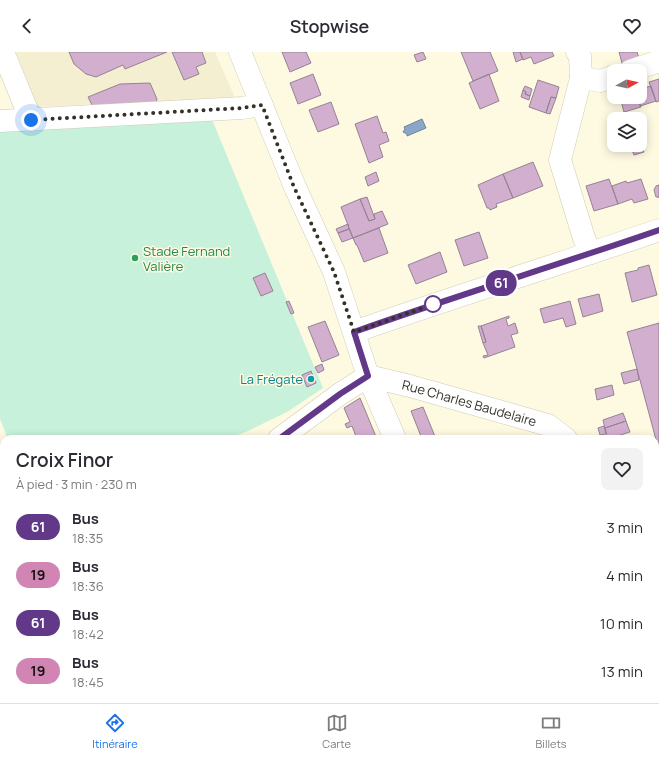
<!DOCTYPE html>
<html lang="fr">
<meta charset="utf-8">
<style>
body{margin:0;font-family:Manrope,sans-serif;background:#f2f2f3;color:#2b2b33;height:100vh;display:flex;flex-direction:column;font-size:15px;white-space:nowrap}
*{box-sizing:border-box;margin:0}
p{font-size:13px;color:#7c7c81}
.icon{flex:none;width:22px;height:22px;fill:none;stroke:currentColor;stroke-width:2;stroke-linecap:round;stroke-linejoin:round}
.map{position:relative;flex:1;overflow:hidden}
.details{position:absolute;left:0px;top:383px;width:659px;height:268px;display:flex;flex-direction:column;background:#fff;border-radius:12px 12px 0 0;box-shadow:0 2px 10px #0003}
.details>*{flex:none}
.badge{padding:0 8px;border-radius:13px;font-size:14px;line-height:26px}
.needle{width:26px;rotate:82deg}
.controls{position:absolute;left:607px;top:12px;display:grid;gap:8px}
.controls a{display:grid;place-items:center;width:40px;height:40px;border-radius:8px;background:#fff;box-shadow:0 2px 10px #0003;font-size:20px}
.you{position:absolute;width:20px;height:20px;margin:-10px;border:3px solid #fff;border-radius:50%;background:#1a73e8;box-shadow:0 0 0 6px #1a73e833}
.map>.badge{position:absolute;translate:-50% -50%;box-shadow:0 0 0 2px #fff}
.round{display:grid;place-items:center;flex:none;width:42px;height:42px;border-radius:8px;background:#f2f2f3}
.overview{display:flex;align-items:center;justify-content:space-between;height:68px;padding:0 16px}
h1{font-size:19px;font-weight:600;line-height:30px}
ul{padding:0;list-style:none}
li{display:flex;align-items:center;gap:12px;height:48px;padding:0 16px}
li div{flex:1}
li b{display:block;font-size:15px}
li em{font-style:normal}
li .badge{min-width:44px;font-weight:700;text-align:center}
header{display:flex;justify-content:space-between;align-items:center;height:52px;padding:0 16px;background:#fff;font-size:18px;font-weight:600}
.tabs{display:flex;justify-content:space-around;align-items:center;height:56px;border-top:1px solid #e1e1e2;background:#fff;font-size:11px;color:#7c7c81}
.tabs a{display:grid;justify-items:center;gap:2px}
.tabs .selected{color:#1a73e8}
.map>svg:first-child{display:block}
</style>
<header><svg class="icon" aria-label="back" viewBox="0 0 24 24"><path d="M15 5l-7 7 7 7"/></svg>Stopwise<svg class="icon" aria-label="heart" viewBox="0 0 24 24"><path d="M12 20l-8-8c-3-5 5-10 8-4 3-6 11-1 8 4z"/></svg></header>
<div class="map">
<svg width="659" height="651" viewBox="0 0 659 651">
<rect width="100%" height="100%" fill="#fefae2"/>
<path fill="#f4efd1" d="M16,0H215L235,46L37,55Z"/>
<path fill="#c7f1da" d="M211,65L323,336L287,360L248,379L227,387H8L0,367V77Z"/>
<path fill="#8aa6c9" stroke="#708399" d="M422,67L426,76L407,84V82L403,80L405,77L404,75Z"/>
<path fill="#d3afcf" stroke="#948392" d="M69,0H167L125,17L123,13L96,25L86,22L74,12Z
M172,0H202L206,11L196,15L199,22L184,28Z
M282,0H306L311,11L290,20Z
M423,0L426,7L417,10L414,3Z
M461,0H490L498,19L473,29Z
M513,0H520L523,7L516,10Z
M520,0H552L554,4L534,12L531,5L523,8Z
M619,0H637L639,6L622,11Z
M313,22L321,43L298,52L290,31Z
M489,22L499,49L480,57L469,31Z
M659,27V49L656,50L649,30Z
M538,28L559,35L556,46L551,45L546,61L529,55Z
M150,31L157,47L156,51L93,55L88,45L120,32Z
M525,34L532,37L530,44L525,42L526,40L523,38Z
M651,34L656,49L640,54L638,45H640V37Z
M523,38L526,40L525,42L530,44L529,48L521,45Z
M551,45L556,46L550,62L546,61Z
M620,45H638L641,55L624,60Z
M331,50L339,72L318,80L309,58Z
M377,64L383,81L386,80L389,89L379,93L383,105L369,111L355,72Z
M643,70L645,77L640,78V71Z
M640,88L644,100L634,103L630,93H640Z
M533,110L543,134L513,146L503,122Z
M376,120L379,129L368,134L365,125Z
M503,122L513,146L496,152L497,155L490,158L489,156H487L478,133Z
M609,127L618,152L594,159L586,134Z
M641,127L648,147L634,151L632,147L618,152L612,134L626,129L627,131Z
M659,133V146L658,145H656L654,138L656,134Z
M367,145L375,167L369,169L360,147Z
M360,147L369,169L375,167L374,162L382,159L388,172L353,186L341,155Z
M348,172L349,177L338,181L336,177Z
M379,176L388,201L364,210L357,193H356L353,186Z
M349,177L353,186L342,190L338,181Z
M479,180L488,206L464,214L455,188Z
M440,200L447,220L416,232L408,213Z
M649,213L657,243L632,250L625,221L638,218V216Z
M265,221L273,239L261,244L253,226Z
M599,242L603,259L583,265L578,247Z
M289,249L294,261L291,262L286,250Z
M570,249L576,272L566,275L563,266L544,271L540,257Z
M509,264V266L506,267L508,274L515,271L518,281L511,283L515,295L484,306L483,304L488,303L483,291L486,290L481,274Z
M325,269L339,303L322,310L308,275Z
M659,271V395H658L627,280Z
M478,274H481L486,290L483,291Z
M322,312L324,318L318,321L315,315Z
M637,317L639,328L624,332L621,321Z
M311,319L313,324L311,325L310,322L308,323L311,331L313,329L312,327L314,326L316,331L307,335L302,323Z
M310,322L311,325L313,324L314,326L312,327L313,329L311,331L308,323Z
M612,333L614,343L597,348L595,337Z
M360,346L377,387H357L352,374L347,376L345,372L350,370L344,356Z
M423,355L436,387H422L411,359Z
M623,361L626,369L605,376L603,368Z
M626,369L630,380L608,387L605,376Z
M604,374L606,382L600,383L598,376Z
M36,647H57L56,651H35Z
M397,647H469L459,651H399Z
M469,647H483L485,651H459Z"/>
<g fill="none" stroke-linecap="round" stroke-linejoin="round">
<defs>
<g id="minor">
<path d="M3,0L31,68"/>
<path d="M577,0L580,4L581,26L560,108L584,186L590,201"/>
<path d="M630,19L659,9"/>
<path d="M581,26L601,29L614,24"/>
<path d="M0,69L242,56L262,53"/>
<path id="s1" d="M279,387L340,342L368,324L410,334L548,373L566,387"/>
<path d="M0,462L4,449"/>
<path d="M655,520L659,524"/>
<path d="M0,585L4,586"/>
<path d="M141,651L142,647"/>
</g>
<path id="major" d="M240,0L295,135L334,220L368,324L395,387
M354,280C455,244 558,213 659,178
M503,647L505,651"/>
</defs>
<use href="#minor" stroke="#cfccb5" stroke-width="23"/>
<use href="#major" stroke="#cfccb5" stroke-width="23"/>
<use href="#minor" stroke="#fff" stroke-width="22"/>
<use href="#major" stroke="#fff" stroke-width="22"/>
</g>
<g fill="none" stroke-linecap="round" stroke-linejoin="round">
<defs>
<path id="line" d="M279,387L340,342L368,324L354,280C455,244 558,213 659,178"/>
</defs>
<use href="#line" stroke="#fff" stroke-width="9"/>
<use href="#line" stroke="#623888" stroke-width="6"/>
<path stroke="#333128" stroke-width="4" stroke-dasharray="0 7.2" d="M31,68L242,56L262,53L294,135L334,220L354,280L437,251L433,252"/>
</g>
<circle fill="#2e9e5b" stroke="#fefae2" stroke-width="1.5" cx="135" cy="206" r="4"/>
<circle fill="#fff" stroke="#623888" stroke-width="2" cx="433" cy="252" r="8"/>
<circle fill="#0f9aa8" stroke="#fefae2" stroke-width="1.5" cx="311" cy="327" r="4"/>
<g text-anchor="middle" dominant-baseline="central" stroke-width="3" stroke-linejoin="round" paint-order="stroke">
<g font-size="13" fill="#27864d" stroke="#fefae2" text-anchor="start">
<text x="143" y="199">Stade Fernand<tspan x="143" dy="15">Valière</tspan></text>
</g>
<g font-size="13" fill="#0d838f" stroke="#fefae2" text-anchor="end">
<text x="303" y="327">La Frégate</text>
</g>
<g font-size="13" fill="#333128" stroke="#fefae2">
<text stroke="none"><textPath href="#s1" startOffset="214">Rue Charles Baudelaire</textPath></text>
</g>
</g>
</svg>
<div class="controls">
<a><svg class="needle" viewBox="-14 -14 28 28"><path d="M0-13l5 13h-10z" fill="#e53935"/><path d="M0 13l5-13h-10z" fill="#7c7c81"/></svg></a>
<a><svg class="icon" aria-label="layers" viewBox="0 0 24 24"><path d="M12 4l9 5-9 5-9-5zM3 14l9 5 9-5"/></svg></a>
</div>
<div class="you" style="left:31px;top:68px"></div>
<b class="badge" style="left:501px;top:231px;background:#623888;color:#fff">61</b>
<section class="details">
<div class="overview"><div><h1>Croix Finor</h1><p>À pied · 3 min · 230 m</p></div><a class="round"><svg class="icon" aria-label="heart" viewBox="0 0 24 24"><path d="M12 20l-8-8c-3-5 5-10 8-4 3-6 11-1 8 4z"/></svg></a></div>
<ul>
<li><span class="badge" style="background:#623888;color:#fff">61</span><div><b>Bus</b><p>18:35</p></div><em>3 min</em></li>
<li><span class="badge" style="background:#d085b2;color:#111">19</span><div><b>Bus</b><p>18:36</p></div><em>4 min</em></li>
<li><span class="badge" style="background:#623888;color:#fff">61</span><div><b>Bus</b><p>18:42</p></div><em>10 min</em></li>
<li><span class="badge" style="background:#d085b2;color:#111">19</span><div><b>Bus</b><p>18:45</p></div><em>13 min</em></li>
</ul>
</section>
</div>
<nav class="tabs">
<a class="selected"><svg class="icon" aria-label="directions" viewBox="0 0 24 24"><path d="M12 3l9 9-9 9-9-9zM9 14v-3h6M13 9l2 2-2 2"/></svg>Itinéraire</a>
<a><svg class="icon" aria-label="map" viewBox="0 0 24 24"><path d="M3 6l6-2 6 2 6-2v14l-6 2-6-2-6 2zM9 4v14M15 6v14"/></svg>Carte</a>
<a><svg class="icon" aria-label="tickets" viewBox="0 0 24 24"><path d="M3 7h18v10H3zM15 7v10"/></svg>Billets</a>
</nav>
